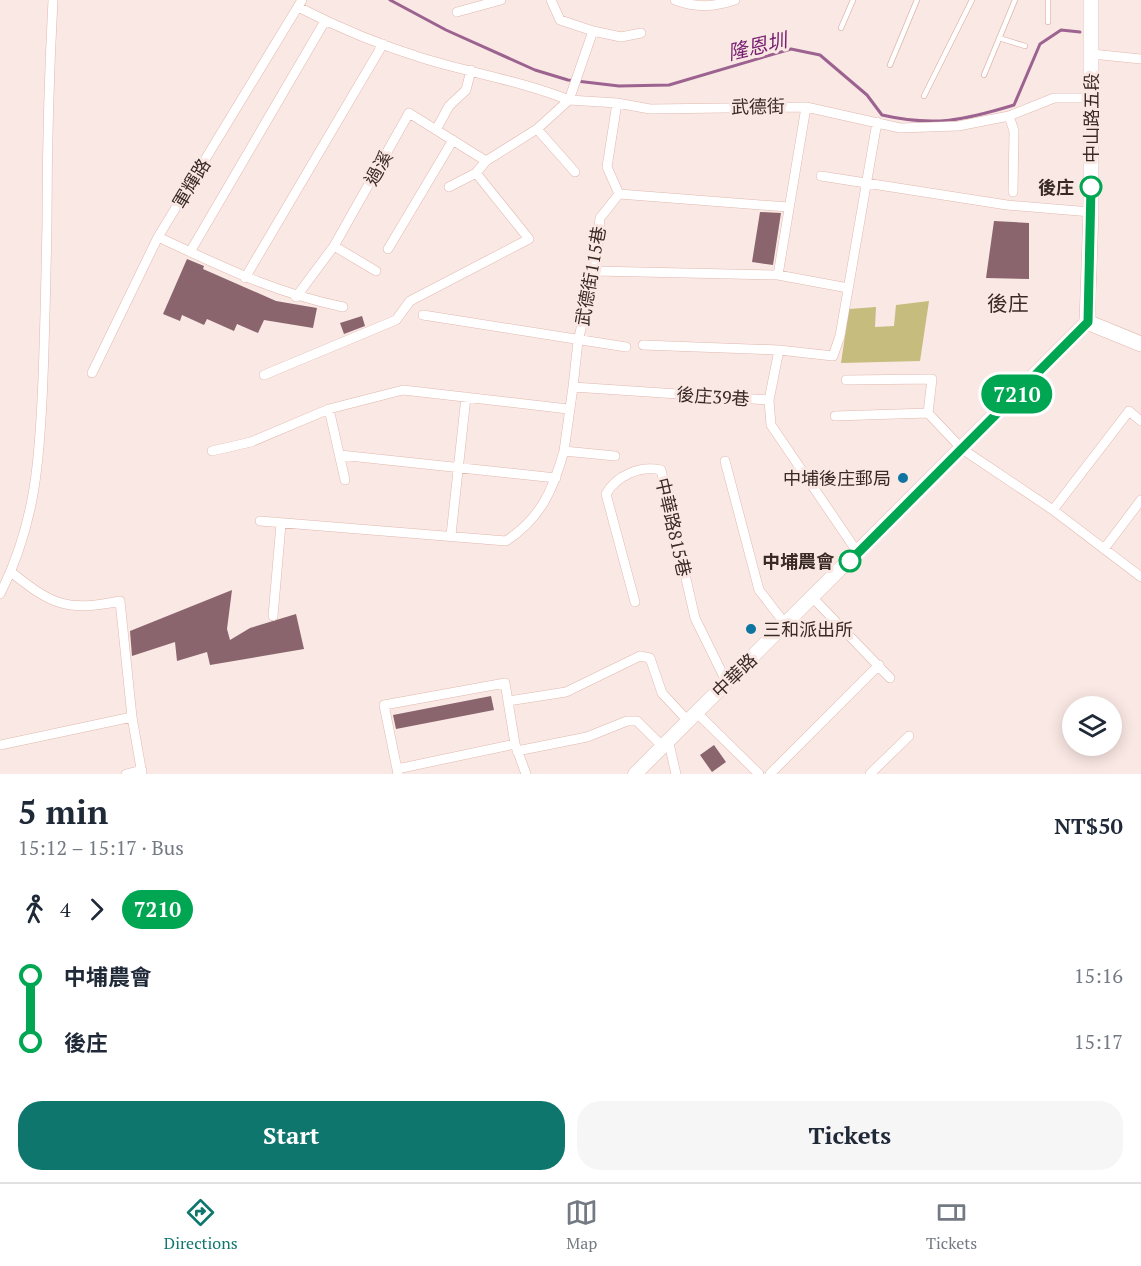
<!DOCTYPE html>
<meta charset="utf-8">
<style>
body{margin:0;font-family:"PT Serif","Noto Sans TC",serif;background:#f6f6f7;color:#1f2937;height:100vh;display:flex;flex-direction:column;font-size:22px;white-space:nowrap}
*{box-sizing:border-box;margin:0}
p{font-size:20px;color:#747a83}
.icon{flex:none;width:33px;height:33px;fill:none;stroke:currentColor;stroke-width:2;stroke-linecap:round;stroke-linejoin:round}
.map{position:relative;height:774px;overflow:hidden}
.side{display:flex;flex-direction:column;background:#fff;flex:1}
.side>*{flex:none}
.badge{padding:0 12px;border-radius:20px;font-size:21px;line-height:39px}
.fabs{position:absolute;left:1062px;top:696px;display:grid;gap:12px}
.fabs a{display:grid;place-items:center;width:60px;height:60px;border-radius:50%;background:#fff;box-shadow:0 3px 15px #0003;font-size:30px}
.map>.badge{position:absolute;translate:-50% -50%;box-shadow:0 0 0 3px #fff}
.legs{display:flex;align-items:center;gap:9px;height:66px;padding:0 18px;font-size:20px}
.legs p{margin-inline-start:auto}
.head{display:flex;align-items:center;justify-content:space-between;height:102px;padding:0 18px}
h1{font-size:33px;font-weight:700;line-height:45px}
.primary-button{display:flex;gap:12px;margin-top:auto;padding:12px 18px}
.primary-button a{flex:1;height:69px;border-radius:24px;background:#0f766e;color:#fff;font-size:24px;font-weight:700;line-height:69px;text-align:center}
.primary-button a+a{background:#f6f6f7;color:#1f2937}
ul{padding:0 18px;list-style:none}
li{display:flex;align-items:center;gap:21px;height:66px;font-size:22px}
li i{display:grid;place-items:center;width:9px;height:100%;margin:0 8px;background:currentColor}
li i::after{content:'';width:15px;height:15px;margin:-8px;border:4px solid;border-radius:50%;background:#fff}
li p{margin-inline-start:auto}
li:first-child i{background:linear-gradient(#0000 50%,currentColor 0)}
li:last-child i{background:linear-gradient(currentColor 50%,#0000 0)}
.tab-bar{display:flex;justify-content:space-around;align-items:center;height:84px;border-top:2px solid #e0e1e3;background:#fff;font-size:16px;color:#747a83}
.tab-bar a{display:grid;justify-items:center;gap:3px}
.tab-bar .selected{color:#0f766e}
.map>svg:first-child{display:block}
</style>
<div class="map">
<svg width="1141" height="774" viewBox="0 0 1141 774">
<rect width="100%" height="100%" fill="#fae8e4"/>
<path fill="#c6bc7e" d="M929,301L920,361L841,363L849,309L876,307L875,327L894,326L896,305Z"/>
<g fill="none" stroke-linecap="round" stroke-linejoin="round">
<path stroke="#9c6390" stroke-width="3" d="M390,0L446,30L535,70L568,80L619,86L669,85L791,49L820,55L867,95L882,115C934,127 965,120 1014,105L1040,44L1061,30L1080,32"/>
</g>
<path fill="#8a656e" d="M760,212L781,213L773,265L752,262Z
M994,221L1029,223V279L986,278Z
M187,259L204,266L203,269L276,301L317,308L313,328L264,320L258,333L237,324L234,331L207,319L204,325L182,315L180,321L163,314Z
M362,316L365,326L344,334L340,323Z
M232,590L227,629L230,640L250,628L296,614L304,649L210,665L207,652L177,661L175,642L132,656L130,631Z
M491,696L494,710L396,729L393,715Z
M714,745L726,762L712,772L700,755Z"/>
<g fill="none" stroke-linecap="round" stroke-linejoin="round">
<defs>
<path id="lane" d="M1048,0V22
M841,28L853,0
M999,38L1025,46
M890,65L917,0
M984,75L1015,0
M924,96L972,0"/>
<path id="street" d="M675,0C696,8 714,7 735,0
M298,7C337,27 380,45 422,58C471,73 521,81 569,100L593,31L560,20L551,0
M457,12L501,0
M593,31L621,37L641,33
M1092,54L1141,59
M1009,116L1014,131L1013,192
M437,128L449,106L466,90L471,70
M537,129L575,172
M821,176L1007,205L1091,212
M449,187L476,173L486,161L537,129L569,100L617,103L650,109L806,107L900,128L958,126L1009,116L1054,98H1091
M619,194L788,207
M158,237C223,267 272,292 343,307
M334,246L376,271
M388,249L453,140
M190,252L325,21
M595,271L778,275L848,288
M778,275L806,107
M245,278L383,44
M296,297L334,246L409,113L486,161
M423,315L626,347
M643,345L779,350
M92,373L158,237L302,0
M264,375L396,320L410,301L529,239L476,173
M846,380L932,379L928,413L962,449L1053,510L1141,577
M573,387L578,341L595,271L600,218L619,194L607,167L617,103
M769,400L779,350L833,356L840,336L877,122
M329,409L345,480
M835,416L928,413
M212,451L251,442L329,409L403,390L568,409
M340,455L556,478
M615,456L564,451L573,387L769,400L771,425L858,553
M725,461L759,590L786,625
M1053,510L1129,411L1141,421
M260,521L506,541C541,518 553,490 564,451
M451,535L466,397
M1104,549L1141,500
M11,572C52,605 67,612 120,601L132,717L142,774
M0,594C36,524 40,456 43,378C45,326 46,275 47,223C47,148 49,74 53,0
M813,598L890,678
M635,602L606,494C616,476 640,465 661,470L695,618L726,681
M273,616L281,524
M508,701L566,692L640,656L650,658L662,693L687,720
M696,712L759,774
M668,739L676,774
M0,745L132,717
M517,751L587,737L627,721H637L662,746
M397,769L515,744
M126,774L142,770
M398,774L384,705L505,683L515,744L526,774
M770,774L879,665
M870,774L909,736"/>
<path id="secondary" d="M635,774L1087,322"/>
<path id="primary" d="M1091,0V212L1087,322L1141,344"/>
</defs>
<use href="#lane" stroke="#e1b8ae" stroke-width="6"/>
<use href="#street" stroke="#e1b8ae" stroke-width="10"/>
<use href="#secondary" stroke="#e1b8ae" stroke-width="15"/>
<use href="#primary" stroke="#e1b8ae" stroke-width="16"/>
<use href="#lane" stroke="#fff" stroke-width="4.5"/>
<use href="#street" stroke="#fff" stroke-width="9"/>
<use href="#secondary" stroke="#fff" stroke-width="14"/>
<use href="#primary" stroke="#fff" stroke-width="15"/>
</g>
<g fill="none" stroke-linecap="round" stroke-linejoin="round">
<defs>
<path id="line-1" d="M850,561L1088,322L1091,187"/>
</defs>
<use href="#line-1" stroke="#fff" stroke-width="14"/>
<use href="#line-1" stroke="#00a651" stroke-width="9"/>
</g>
<g fill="#fff" stroke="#00a651" stroke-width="3">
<circle cx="1091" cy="187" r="10"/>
<circle cx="850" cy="561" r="10"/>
</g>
<g fill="#0e75a1" stroke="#fae8e4" stroke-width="2">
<circle cx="903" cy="478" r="6"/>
<circle cx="751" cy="629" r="6"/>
</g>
<g text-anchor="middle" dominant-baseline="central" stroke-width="6" stroke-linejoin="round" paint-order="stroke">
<g font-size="18" fill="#3a2a26" stroke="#fae8e4">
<text transform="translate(758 106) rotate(-1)">武德街</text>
<text transform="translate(1091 118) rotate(-90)">中山路五段</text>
<text transform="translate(378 168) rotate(-60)">過溪</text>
<text transform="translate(191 183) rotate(-59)">軍輝路</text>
<text transform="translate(590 276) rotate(-80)">武德街115巷</text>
<text transform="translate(713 396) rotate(4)">後庄39巷</text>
<text transform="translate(674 527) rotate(77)">中華路815巷</text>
<text transform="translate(734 675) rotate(-44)">中華路</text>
</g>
<g font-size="18" font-weight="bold" fill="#3a2a26" stroke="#fae8e4" text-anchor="end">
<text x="1074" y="187">後庄</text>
<text x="834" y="561">中埔農會</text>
</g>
<g font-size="18" fill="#3a2a26" stroke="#fae8e4" text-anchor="end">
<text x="891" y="478">中埔後庄郵局</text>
<text x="763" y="629" text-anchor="start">三和派出所</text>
</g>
<g font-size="20" font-style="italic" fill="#771e71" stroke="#fae8e4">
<text transform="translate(757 46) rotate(-13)">隆恩圳</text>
</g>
<g font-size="21" fill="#3a2a26" stroke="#fae8e4">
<text x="1008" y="303">後庄</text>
</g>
</g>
</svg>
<div class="fabs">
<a><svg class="icon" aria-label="layers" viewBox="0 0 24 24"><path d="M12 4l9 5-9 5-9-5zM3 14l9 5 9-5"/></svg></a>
</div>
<b class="badge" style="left:1017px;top:394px;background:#00a651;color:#fff">7210</b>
</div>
<section class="side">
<div class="head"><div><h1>5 min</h1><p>15:12 – 15:17 · Bus</p></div><b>NT$50</b></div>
<div class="legs"><svg class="icon" aria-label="walk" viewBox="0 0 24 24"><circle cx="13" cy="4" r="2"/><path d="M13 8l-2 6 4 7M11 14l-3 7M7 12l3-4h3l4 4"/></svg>4<svg class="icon" aria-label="forward" viewBox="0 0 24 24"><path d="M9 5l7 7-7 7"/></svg><b class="badge" style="background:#00a651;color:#fff">7210</b></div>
<ul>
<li><i style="color:#00a651"></i><b>中埔農會</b><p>15:16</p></li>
<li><i style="color:#00a651"></i><b>後庄</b><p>15:17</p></li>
</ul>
<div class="primary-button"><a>Start</a><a>Tickets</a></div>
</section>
<nav class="tab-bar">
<a class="selected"><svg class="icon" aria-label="directions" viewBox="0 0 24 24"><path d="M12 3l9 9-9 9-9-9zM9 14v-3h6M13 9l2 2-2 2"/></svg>Directions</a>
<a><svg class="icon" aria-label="map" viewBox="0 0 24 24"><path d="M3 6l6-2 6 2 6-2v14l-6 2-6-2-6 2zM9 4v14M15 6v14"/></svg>Map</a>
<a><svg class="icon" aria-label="tickets" viewBox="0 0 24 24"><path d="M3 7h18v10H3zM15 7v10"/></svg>Tickets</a>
</nav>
